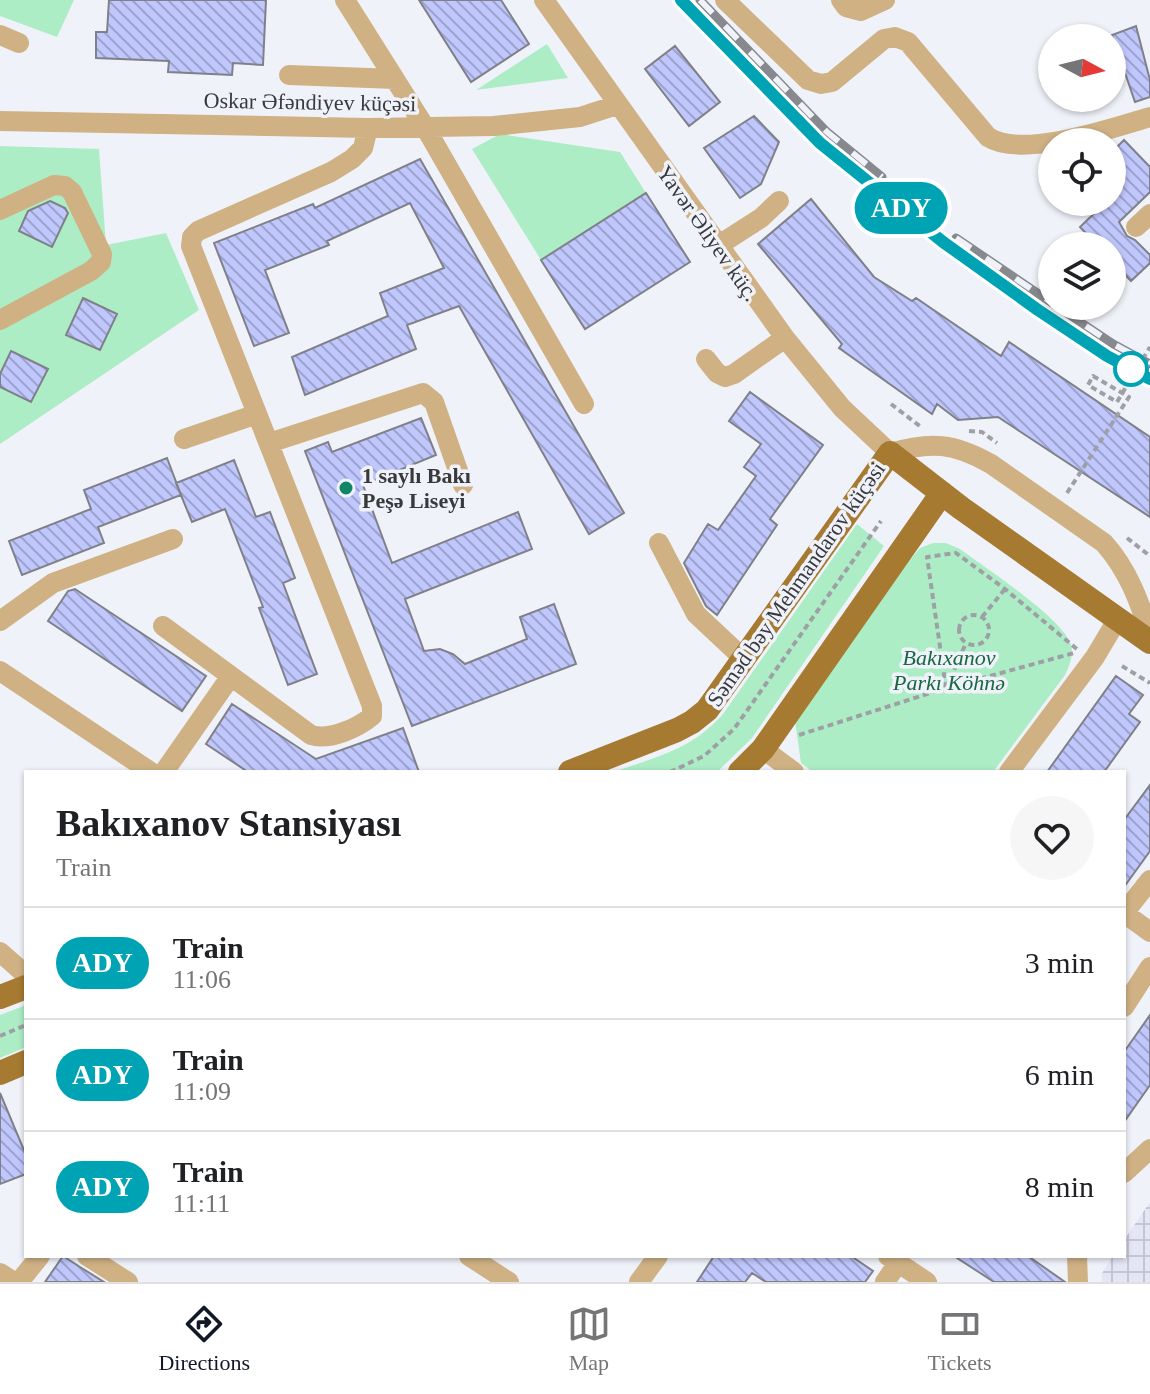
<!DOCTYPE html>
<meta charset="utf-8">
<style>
body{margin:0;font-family:"Times New Roman",serif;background:#f6f6f6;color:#202124;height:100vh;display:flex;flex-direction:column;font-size:30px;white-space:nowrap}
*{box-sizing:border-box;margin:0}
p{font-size:26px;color:#757577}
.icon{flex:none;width:44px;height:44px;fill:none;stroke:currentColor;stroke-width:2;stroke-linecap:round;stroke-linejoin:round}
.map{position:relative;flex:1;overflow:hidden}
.drawer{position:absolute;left:24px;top:770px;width:1102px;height:488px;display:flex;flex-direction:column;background:#fff;border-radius:0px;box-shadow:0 2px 6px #0004}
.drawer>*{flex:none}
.badge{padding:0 16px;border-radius:26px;font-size:28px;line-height:52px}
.needle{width:52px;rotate:97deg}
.fabs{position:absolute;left:1038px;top:24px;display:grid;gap:16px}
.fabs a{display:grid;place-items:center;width:88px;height:88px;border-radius:50%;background:#fff;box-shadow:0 2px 6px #0004;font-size:40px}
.map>.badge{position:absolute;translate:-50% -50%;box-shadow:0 0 0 4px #fff}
.round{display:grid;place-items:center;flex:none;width:84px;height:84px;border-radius:42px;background:#f6f6f6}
.head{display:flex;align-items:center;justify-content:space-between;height:136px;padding:0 32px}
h1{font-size:38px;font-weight:700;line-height:60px}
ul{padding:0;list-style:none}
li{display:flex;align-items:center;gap:24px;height:112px;padding:0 32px;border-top:2px solid #e0e0e0}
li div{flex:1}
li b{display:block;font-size:30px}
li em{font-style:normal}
li .badge{min-width:88px;font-weight:700;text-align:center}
.tabs{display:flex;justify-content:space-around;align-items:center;height:112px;border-top:2px solid #e0e0e0;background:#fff;font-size:22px;color:#757577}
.tabs a{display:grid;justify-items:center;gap:4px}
.tabs .on{color:#111827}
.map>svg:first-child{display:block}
</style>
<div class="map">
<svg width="1150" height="1282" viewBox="0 0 1150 1282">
<defs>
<pattern id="industrial-grid" width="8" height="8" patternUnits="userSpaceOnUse" patternTransform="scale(2)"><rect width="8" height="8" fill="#e4e6f6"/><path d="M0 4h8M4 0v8" fill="none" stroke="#c4c6d4"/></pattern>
<pattern id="building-back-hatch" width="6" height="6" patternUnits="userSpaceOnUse" patternTransform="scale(2)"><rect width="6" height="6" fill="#c0c7fd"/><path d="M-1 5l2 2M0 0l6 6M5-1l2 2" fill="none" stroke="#9da3ce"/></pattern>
</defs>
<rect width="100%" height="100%" fill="#f0f2fa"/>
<path fill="url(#industrial-grid)" d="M1150,1202V1282H1102V1273L1113,1256H1124V1240Z"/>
<path fill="#adedc6" d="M0,0H74L57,37L0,16Z
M547,44L568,78L476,90Z
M500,134L620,152L646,193L541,260L472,149Z
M0,146L99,149L106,245L166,233L199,310L0,444Z
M857,524L884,546L752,738L717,772H614C658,756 691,750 723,714Z
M933,543H946L960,549C984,567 1064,619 1071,645C1074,656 1069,666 1065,675L993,772H813L801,763L795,721L909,561L920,548Z
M26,1005V1047L0,1058V1015Z"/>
<path fill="url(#building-back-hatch)" stroke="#7f8088" stroke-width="2" d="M109,0H266L263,65L233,63L232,75L168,72L169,61L96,58V32H107Z
M419,0H501L529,44L471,82Z
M1136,26L1150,80V97L1135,102L1112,35Z
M675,46L720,102L689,126L645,69Z
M754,116L779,142L761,184L740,198L704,148Z
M1124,140L1150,167V192L1119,222L1127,236L1135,240L1150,255V263L1131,281L1112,261V246H1098L1080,227L1106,202H1112V196L1123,186L1112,174V152Z
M420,159L624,513L589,534L459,306L407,325L416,349L305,395L292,357L388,316L380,293L444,268L410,203L327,241L329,245L265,270L289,333L254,346L214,243L313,204L315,208Z
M646,193L690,262L585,329L541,260Z
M811,199L874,277L912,301L916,298L1001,356L1009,342L1150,437V517L998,417L958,420L937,404L932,414L839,348L842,344L758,244Z
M50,201L65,208L68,213L52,247L19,231L28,211Z
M83,298L117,314L100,350L66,335Z
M11,351L48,369L31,402L0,387V374Z
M750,392L823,445L770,519L777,525L717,615L706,606L684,563L708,524L718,530L756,476L744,467L761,444L729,421Z
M421,418L436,455L363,485L392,563L518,512L532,549L405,599L424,651L440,649L453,654L465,664L527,639L520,617L554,604L576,664L412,726L305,451L328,442L332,452Z
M167,458L181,495L98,527L104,543L22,575L9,541L91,509L84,490Z
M234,460L256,517L270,512L295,578L283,583L317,674L288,685L259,608L263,607L225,509L192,522L176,483Z
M75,589L206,676L182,711L48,621L68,591Z
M1116,676L1143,695L1129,714L1140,722L1104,772H1047Z
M232,704L316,759L403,728L419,772H248L206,744Z
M1150,785V851L1124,887V820Z
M1150,1015V1085L1124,1122V1052Z
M0,1093L26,1155V1174L0,1184Z
M63,1256L80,1267L104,1282H45Z
M714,1256H851L873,1271L865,1282H766L752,1273L745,1282H697Z
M954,1256H1028L1065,1282H994Z"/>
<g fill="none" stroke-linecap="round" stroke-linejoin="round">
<path stroke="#9fa0a6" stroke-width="4" stroke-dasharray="6 4" stroke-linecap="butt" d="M891,404L921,427
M969,431L982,432L997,443
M1067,493L1129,397L1093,376L1088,385L1117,402
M1127,538L1150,556
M959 630a15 15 0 1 1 30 0a15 15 0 1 1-30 0Z
M982,617L1005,589
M1122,666L1150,683
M946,688L927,557L956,553L1005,589L1078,650
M946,688L966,643
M799,735L946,688L1074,653
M670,772L704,756L734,729L881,521
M0,1036L26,1025"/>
<path stroke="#cfb184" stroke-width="20" d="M345,0L425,127L584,404
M544,0L785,338L842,408L890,453C931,441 954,443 991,464L1104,543C1128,570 1140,602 1150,636
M725,0L808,80L821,84L832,82L884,39L895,37L908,42L988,137C1022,159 1113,128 1150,117
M841,0L846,7L861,11L885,0
M0,35L19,43
M289,75L395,79
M0,121L368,128L494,126L580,117L617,105
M0,210L54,185L65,186L72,192L102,254L101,262L91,271L0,320
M1136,227L1150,214
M719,245L761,218L779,201
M706,359L717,373L725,377L734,374L785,338
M184,439L257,414
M269,443L423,393L434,402L463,485
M659,543L696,614L744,659
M0,621L53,583L173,539
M163,626L311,735C329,741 358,728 372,716V706L191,246L192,237L198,231L331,172L352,159L363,148L368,128
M0,671L151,772
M763,749L794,772
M164,772L231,676
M1009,772L1095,657L1117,620
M1124,913L1150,880
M1124,913L1150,932
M0,952L26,975
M1124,1007L1150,967
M1124,1173L1150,1149
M87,1256L128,1282
M469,1256L509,1282
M888,1256L927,1282
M1077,1256L1078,1282
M0,1273L14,1282
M19,1282L40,1256
M639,1282L658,1256
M885,1282L898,1263"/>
<path stroke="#a67a31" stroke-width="24" d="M570,772L677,730L692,722L707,710L890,453L961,508L1150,642
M740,772L763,749L942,493
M0,997L26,987
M0,1073L26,1062"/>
<defs>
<path id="rail" d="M681,0L820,143L943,242L1038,310L1107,356L1150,379
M700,0L827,132L882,177
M956,238L1052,303
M1056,306L1113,344L1150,364"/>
</defs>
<use href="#rail" stroke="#88898f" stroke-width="9"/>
<use href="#rail" stroke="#f0f2fa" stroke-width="6" stroke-dasharray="18" stroke-linecap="butt"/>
<path stroke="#9fa0a6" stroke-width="4" stroke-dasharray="6 4" stroke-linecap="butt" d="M1117,402L1150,347"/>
</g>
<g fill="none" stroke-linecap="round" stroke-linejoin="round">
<defs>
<path id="line" d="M681,0L820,143L943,242L1038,310L1107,356L1150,379"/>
</defs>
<use href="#line" stroke="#fff" stroke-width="18"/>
<use href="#line" stroke="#00a3b4" stroke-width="12"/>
</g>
<circle fill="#fff" stroke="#00a3b4" stroke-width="4" cx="1131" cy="369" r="16"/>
<circle fill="#118666" stroke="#f0f2fa" stroke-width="3" cx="346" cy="488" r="8"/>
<g text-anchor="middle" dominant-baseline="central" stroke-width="7" stroke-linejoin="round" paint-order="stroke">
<g font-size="22" fill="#39393d" stroke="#f0f2fa">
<text transform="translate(310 102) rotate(1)">Oskar Əfəndiyev küçəsi</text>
<text transform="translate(708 233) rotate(55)">Yavər Əliyev küç.</text>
<text transform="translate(796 584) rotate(-55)">Səməd bəy Mehmandarov küçəsi</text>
</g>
<g font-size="22" font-weight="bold" fill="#39393d" stroke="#f0f2fa" text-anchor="start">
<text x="362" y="475">1 saylı Bakı<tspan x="362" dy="25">Peşə Liseyi</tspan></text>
</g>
<g font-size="22" font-style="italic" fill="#176841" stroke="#f0f2fa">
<text x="949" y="657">Bakıxanov<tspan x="949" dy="25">Parkı Köhnə</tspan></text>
</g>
</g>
</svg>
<div class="fabs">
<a><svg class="needle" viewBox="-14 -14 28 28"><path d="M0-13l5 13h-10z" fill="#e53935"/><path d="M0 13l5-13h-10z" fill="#757577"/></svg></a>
<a><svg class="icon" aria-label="locate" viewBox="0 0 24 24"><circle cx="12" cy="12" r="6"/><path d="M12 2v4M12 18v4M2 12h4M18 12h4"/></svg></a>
<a><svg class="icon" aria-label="layers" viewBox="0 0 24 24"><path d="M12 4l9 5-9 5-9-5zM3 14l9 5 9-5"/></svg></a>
</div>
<b class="badge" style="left:901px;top:208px;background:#00a3b4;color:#fff">ADY</b>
<section class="drawer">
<div class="head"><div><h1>Bakıxanov Stansiyası</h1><p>Train</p></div><a class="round"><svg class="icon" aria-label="heart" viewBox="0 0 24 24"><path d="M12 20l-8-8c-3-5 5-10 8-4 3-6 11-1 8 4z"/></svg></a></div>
<ul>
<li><span class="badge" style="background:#00a3b4;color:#fff">ADY</span><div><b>Train</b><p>11:06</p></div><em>3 min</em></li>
<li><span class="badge" style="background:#00a3b4;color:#fff">ADY</span><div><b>Train</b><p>11:09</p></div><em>6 min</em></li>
<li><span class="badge" style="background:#00a3b4;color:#fff">ADY</span><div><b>Train</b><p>11:11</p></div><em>8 min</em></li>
</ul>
</section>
</div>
<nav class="tabs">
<a class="on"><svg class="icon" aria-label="directions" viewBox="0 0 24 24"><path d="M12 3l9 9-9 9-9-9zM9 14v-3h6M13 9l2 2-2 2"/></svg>Directions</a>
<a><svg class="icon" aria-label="map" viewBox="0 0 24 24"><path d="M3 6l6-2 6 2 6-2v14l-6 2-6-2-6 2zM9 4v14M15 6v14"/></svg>Map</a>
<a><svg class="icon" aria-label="tickets" viewBox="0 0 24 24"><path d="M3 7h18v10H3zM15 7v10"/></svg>Tickets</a>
</nav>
